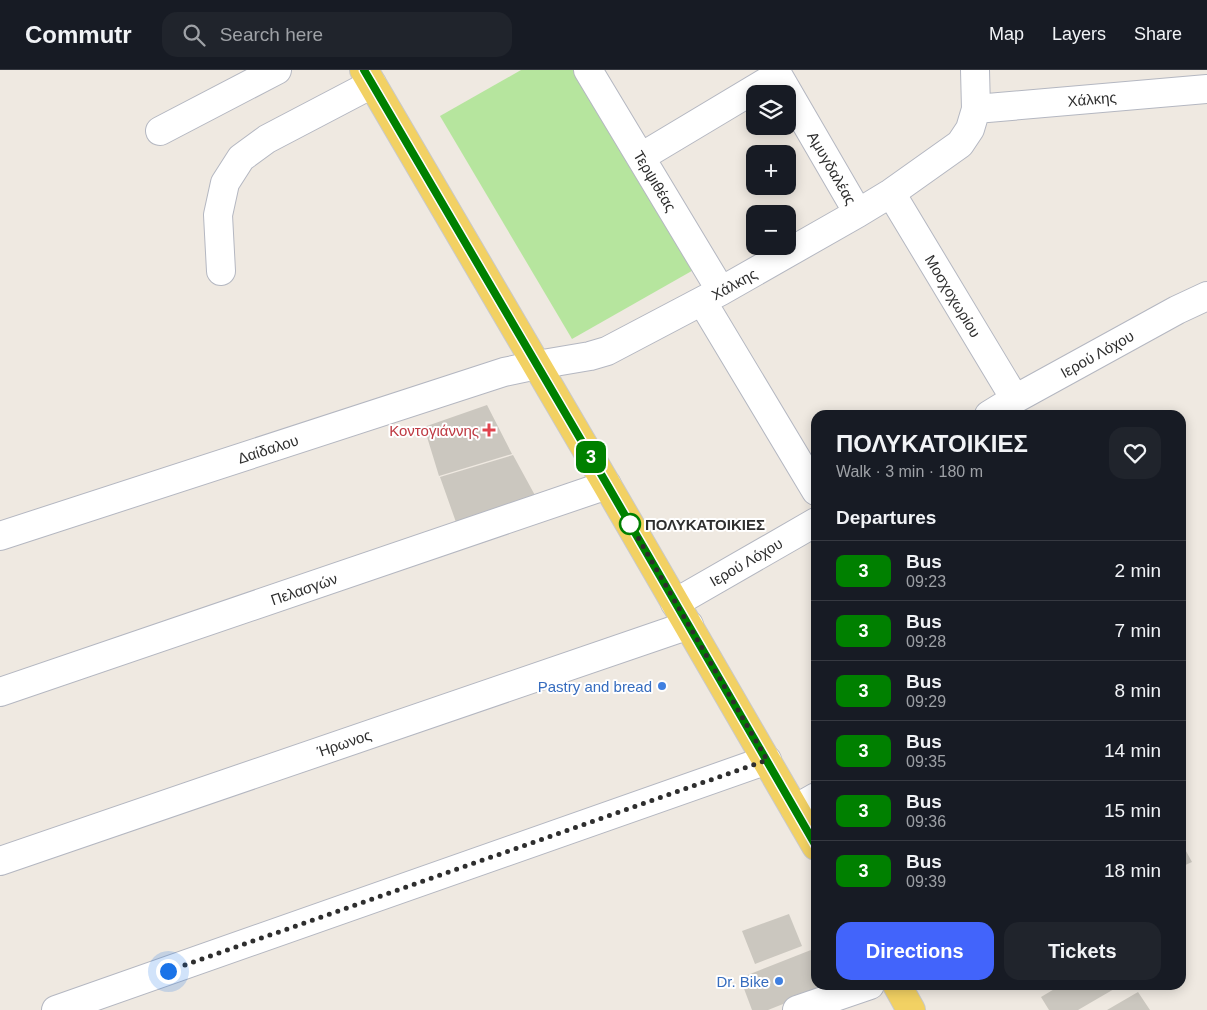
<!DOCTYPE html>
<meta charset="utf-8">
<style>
body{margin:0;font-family:Helvetica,sans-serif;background:#20242c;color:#f1f3f6;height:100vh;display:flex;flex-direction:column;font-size:19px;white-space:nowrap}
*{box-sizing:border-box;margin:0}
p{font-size:16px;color:#9ea1a6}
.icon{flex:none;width:28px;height:28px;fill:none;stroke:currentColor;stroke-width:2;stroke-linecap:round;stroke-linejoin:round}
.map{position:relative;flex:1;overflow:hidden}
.drawer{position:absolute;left:811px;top:340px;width:375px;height:580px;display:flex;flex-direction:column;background:#171b24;border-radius:15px;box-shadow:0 2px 12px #0003}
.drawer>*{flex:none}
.badge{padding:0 10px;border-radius:8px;font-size:18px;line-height:32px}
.controls{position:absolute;left:746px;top:15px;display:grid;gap:10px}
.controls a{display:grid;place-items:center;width:50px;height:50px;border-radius:10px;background:#171b24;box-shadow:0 2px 12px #0003;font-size:25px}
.you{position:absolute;width:25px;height:25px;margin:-12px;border:4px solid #fff;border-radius:50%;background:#1a73e8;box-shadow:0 0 0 8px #1a73e833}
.map>.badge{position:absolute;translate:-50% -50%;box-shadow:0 0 0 2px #fff}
h2{padding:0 25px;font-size:19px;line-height:45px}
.round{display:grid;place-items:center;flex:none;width:52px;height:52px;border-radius:15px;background:#20242c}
.overview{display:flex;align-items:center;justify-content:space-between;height:85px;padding:0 25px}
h1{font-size:24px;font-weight:800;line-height:38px}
.primary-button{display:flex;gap:10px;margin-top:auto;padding:10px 25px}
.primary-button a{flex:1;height:58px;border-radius:15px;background:#4264fb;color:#fff;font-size:20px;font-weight:800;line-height:58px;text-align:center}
.primary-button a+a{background:#20242c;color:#f1f3f6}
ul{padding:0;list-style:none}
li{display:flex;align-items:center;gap:15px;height:60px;padding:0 25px;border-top:1px solid #363941}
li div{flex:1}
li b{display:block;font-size:19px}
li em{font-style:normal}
li .badge{min-width:55px;font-weight:700;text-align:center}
header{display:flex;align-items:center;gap:30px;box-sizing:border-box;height:70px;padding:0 25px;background:#171b24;border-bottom:1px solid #363941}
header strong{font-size:24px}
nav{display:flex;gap:28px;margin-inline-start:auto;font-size:18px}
.search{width:350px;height:45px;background:#20242c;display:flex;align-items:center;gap:12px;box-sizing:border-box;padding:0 18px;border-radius:15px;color:#9ea1a6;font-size:19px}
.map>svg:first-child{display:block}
</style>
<header>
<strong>Commutr</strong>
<div class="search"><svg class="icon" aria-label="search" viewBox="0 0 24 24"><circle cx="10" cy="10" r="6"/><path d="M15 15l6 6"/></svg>Search here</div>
<nav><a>Map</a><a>Layers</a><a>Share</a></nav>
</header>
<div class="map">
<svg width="1207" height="940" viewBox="0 0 1207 940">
<rect width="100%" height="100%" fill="#efe9e1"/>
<path fill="#b6e59e" d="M521,0H581L697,198L572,269L440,46Z"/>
<path fill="#cbc7bf" d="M487,335L512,384L439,406L424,357Z
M513,385L537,429L457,455L440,407Z
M1181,772L1192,792L1181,797Z
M789,844L802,876L755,894L742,861Z
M816,878V915H831L768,940H752L740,908Z
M1061,915H1121L1078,940H1049L1041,927Z
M1138,922L1150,940H1107Z"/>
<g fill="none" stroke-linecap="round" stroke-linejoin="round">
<defs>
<path id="minor" d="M588,0L721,221
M775,0L858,143
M976,39L1207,19
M160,61L277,0
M641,87L778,5
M891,123L1015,329
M221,201L218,145L225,113L241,88L267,69L372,14
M702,231L816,421
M989,345L1015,329L1177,240L1207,226
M0,466L504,302L537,295L590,286L607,281L721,221L858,143L891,123L960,74L970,59L976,39L975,0
M675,533L816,452
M0,622L607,415
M795,739L816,727
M0,791L689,555
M56,940L767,690
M797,940L870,915"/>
<path id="major" d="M364,0L607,415L816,776
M897,915L911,940"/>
</defs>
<use href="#minor" stroke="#b4b7c1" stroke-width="30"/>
<use href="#major" stroke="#c9c9c9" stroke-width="30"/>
<use href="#minor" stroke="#fff" stroke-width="28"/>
<use href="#major" stroke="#f2d163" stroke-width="28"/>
</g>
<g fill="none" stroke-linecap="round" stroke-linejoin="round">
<defs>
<path id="line" d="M364,0L608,416L816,776"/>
</defs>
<use href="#line" stroke="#fff" stroke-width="11"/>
<use href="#line" stroke="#008000" stroke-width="8"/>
<path stroke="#2e2e2e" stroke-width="5" stroke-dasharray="0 9" d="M168,901L767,690L629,452L630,454"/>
</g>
<path fill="#e0444e" stroke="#fff" stroke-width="2" d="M486.5 352.5h5v5h5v5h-5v5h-5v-5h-5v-5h5z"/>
<circle fill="#fff" stroke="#008000" stroke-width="2.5" cx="630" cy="454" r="10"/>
<g fill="#3f7fe0" stroke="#fff" stroke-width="2">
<circle cx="662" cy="616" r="5"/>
<circle cx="779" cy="911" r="5"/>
</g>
<g text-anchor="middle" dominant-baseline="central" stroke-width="4" stroke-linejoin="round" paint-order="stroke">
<g font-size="15" fill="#2e2e2e" stroke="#fff">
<text transform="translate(1092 29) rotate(-5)">Χάλκης</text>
<text transform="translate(832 98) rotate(60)">Αμυγδαλέας</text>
<text transform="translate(655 111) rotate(59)">Τερψιθέας</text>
<text transform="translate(734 214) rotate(-29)">Χάλκης</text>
<text transform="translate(953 226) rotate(59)">Μοσχοχωρίου</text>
<text transform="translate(1097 284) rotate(-29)">Ιερού Λόχου</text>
<text transform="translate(268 379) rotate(-18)">Δαίδαλου</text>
<text transform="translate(746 492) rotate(-30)">Ιερού Λόχου</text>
<text transform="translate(304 519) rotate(-19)">Πελασγών</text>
<text transform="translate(344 673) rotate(-19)">Ήρωνος</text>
</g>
<g font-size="15" fill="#be3a42" stroke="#fff" text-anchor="end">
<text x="479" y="360">Κοντογιάννης</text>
</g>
<g font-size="15" font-weight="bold" fill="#2e2e2e" stroke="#fff" text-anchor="start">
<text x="645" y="454">ΠΟΛΥΚΑΤΟΙΚΙΕΣ</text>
</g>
<g font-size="15" fill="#366cbe" stroke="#fff" text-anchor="end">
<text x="652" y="616">Pastry and bread</text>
<text x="769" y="911">Dr. Bike</text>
</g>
</g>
</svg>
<div class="controls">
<a><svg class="icon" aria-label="layers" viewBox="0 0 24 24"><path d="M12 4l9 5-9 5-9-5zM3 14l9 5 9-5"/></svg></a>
<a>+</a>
<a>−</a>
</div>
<div class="you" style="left:168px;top:901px"></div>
<b class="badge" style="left:591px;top:387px;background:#008000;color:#fff">3</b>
<section class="drawer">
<div class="overview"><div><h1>ΠΟΛΥΚΑΤΟΙΚΙΕΣ</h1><p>Walk · 3 min · 180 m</p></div><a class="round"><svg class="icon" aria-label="heart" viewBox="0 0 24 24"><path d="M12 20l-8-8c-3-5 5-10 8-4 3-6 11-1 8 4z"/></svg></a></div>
<h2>Departures</h2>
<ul>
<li><span class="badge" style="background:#008000;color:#fff">3</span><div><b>Bus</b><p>09:23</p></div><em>2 min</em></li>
<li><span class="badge" style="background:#008000;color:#fff">3</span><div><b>Bus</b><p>09:28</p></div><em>7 min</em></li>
<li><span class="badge" style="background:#008000;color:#fff">3</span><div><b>Bus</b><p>09:29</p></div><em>8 min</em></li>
<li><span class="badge" style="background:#008000;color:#fff">3</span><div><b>Bus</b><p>09:35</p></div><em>14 min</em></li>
<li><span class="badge" style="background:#008000;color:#fff">3</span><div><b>Bus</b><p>09:36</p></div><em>15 min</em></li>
<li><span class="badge" style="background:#008000;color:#fff">3</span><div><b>Bus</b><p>09:39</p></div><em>18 min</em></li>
</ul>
<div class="primary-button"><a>Directions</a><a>Tickets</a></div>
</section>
</div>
